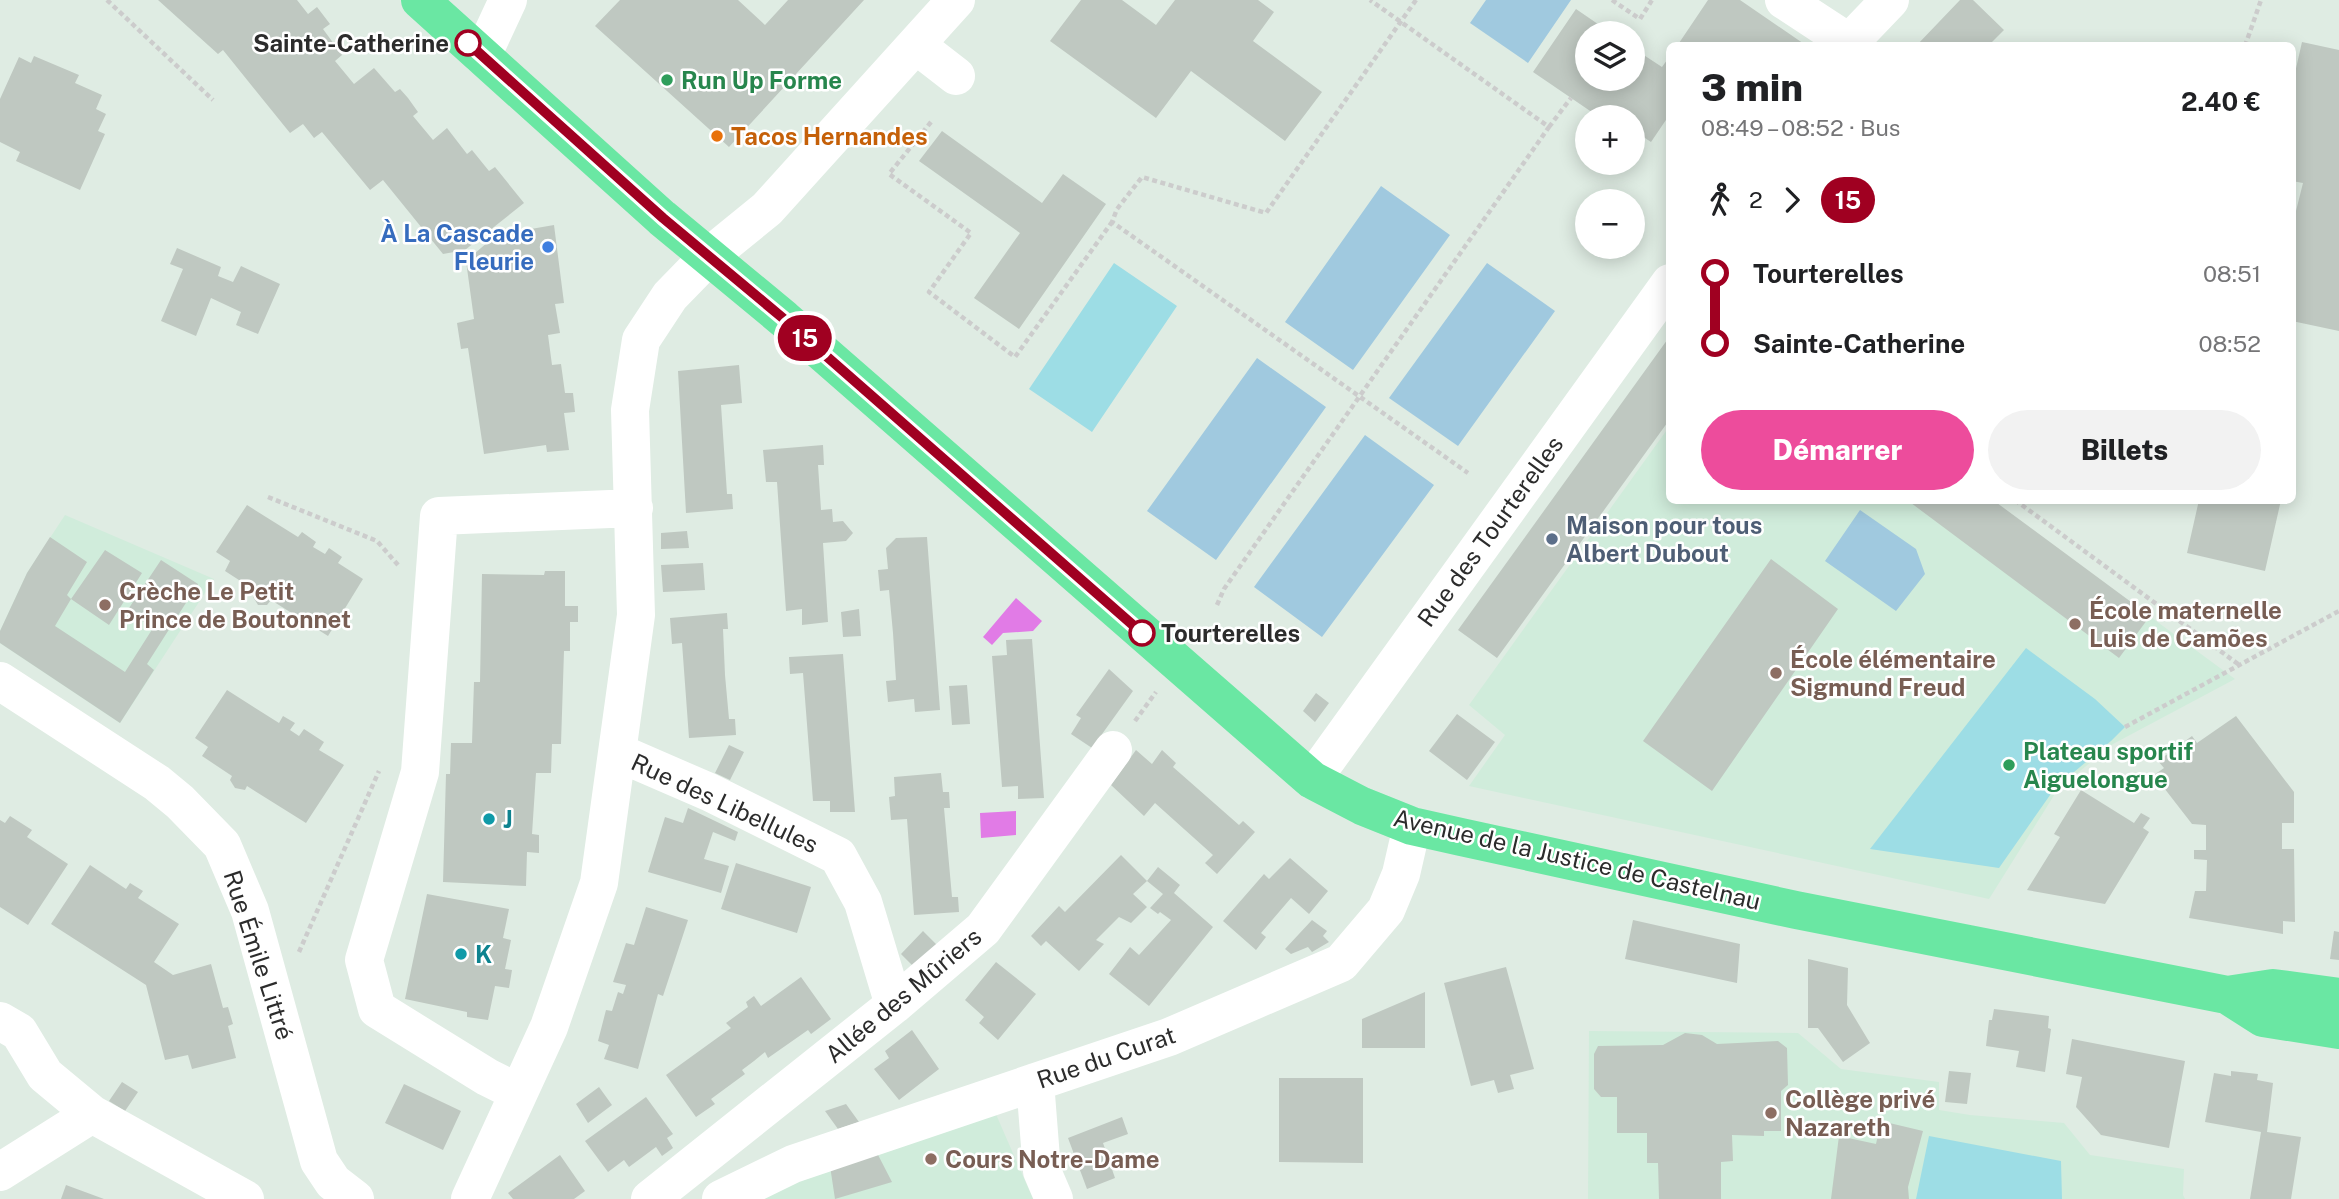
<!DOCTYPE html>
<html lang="fr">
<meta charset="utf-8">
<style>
body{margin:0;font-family:"Public Sans",sans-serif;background:#f2f2f2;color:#202124;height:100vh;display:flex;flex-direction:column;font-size:26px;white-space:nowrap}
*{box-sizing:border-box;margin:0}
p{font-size:23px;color:#757577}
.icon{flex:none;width:38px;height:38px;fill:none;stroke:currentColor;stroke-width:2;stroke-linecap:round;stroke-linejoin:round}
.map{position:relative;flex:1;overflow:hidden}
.side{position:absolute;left:1666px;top:42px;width:630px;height:462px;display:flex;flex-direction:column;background:#fff;border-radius:10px;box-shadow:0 4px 18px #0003}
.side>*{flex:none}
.badge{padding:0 14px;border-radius:23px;font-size:24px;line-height:46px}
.controls{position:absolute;left:1575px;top:21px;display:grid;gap:14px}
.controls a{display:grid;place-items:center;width:70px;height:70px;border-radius:50%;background:#fff;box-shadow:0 4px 18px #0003;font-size:35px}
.map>.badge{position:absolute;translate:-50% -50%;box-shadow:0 0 0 4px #fff}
.legs{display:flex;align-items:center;gap:10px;height:77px;padding:0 35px;font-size:23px}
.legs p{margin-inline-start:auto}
.head{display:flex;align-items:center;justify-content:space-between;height:119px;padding:0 35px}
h1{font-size:38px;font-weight:800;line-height:52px}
.cta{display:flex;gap:14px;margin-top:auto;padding:14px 35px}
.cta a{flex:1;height:80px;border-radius:42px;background:#ed4c9c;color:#fff;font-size:28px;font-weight:800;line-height:80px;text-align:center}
.cta a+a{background:#f2f2f2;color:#202124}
ul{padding:0 35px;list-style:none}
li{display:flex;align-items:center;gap:24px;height:70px;font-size:26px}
li i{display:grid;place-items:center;width:10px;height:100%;margin:0 9px;background:currentColor}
li i::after{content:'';width:18px;height:18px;margin:-9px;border:5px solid;border-radius:50%;background:#fff}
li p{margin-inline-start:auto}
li:first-child i{background:linear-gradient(#0000 50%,currentColor 0)}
li:last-child i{background:linear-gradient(currentColor 50%,#0000 0)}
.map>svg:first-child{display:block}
</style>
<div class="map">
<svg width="2339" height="1199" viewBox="0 0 2339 1199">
<rect width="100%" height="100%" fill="#dfece3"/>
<path fill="#d0ecdb" d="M1669,427L1670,500L1993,501L2235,679L2113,744L2058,789L1989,899L1469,786L1505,735L1469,705Z
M65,515L214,579L120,723L0,643V631L27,573Z
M1589,1031L1798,1033L1841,1069L1939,1082V1110L1970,1115L2064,1123L2090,1155L2184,1169L2183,1195L2185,1199H1588Z
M995,1112L1033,1199H762L830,1166Z"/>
<path fill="#a0c9df" d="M1486,0H1571L1528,63L1470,23Z
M1381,186L1450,235L1353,370L1285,322Z
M1487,263L1555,311L1458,446L1389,398Z
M1257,358L1326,407L1216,560L1147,511Z
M1365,435L1434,485L1322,637L1254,587Z
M1860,510L1916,549L1925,574L1896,611L1825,561Z"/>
<path fill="#9ddde5" d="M1114,263L1177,306L1092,432L1029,389Z
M2026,648L2095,699L2125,727L2111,741L2055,788L1999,868L1870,849Z
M1929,1136L2061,1161L2062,1199H1916Z"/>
<path fill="#e17be6" d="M1016,598L1042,621L1033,631L1003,633L992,645L983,637Z
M1016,811V835L981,838L980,813Z"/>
<path fill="#bfc8c1" d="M158,0H297L308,14L317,7L330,24L323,29L342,55L335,61L354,84L374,68L395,92L400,89L408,98L418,112L413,116L433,140L447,128L467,154L472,150L489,171L495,167L524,203L465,250L443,254L383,180L370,190L322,132L314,138L303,124L290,133L223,50L218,54Z
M620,0H738L765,25L788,0H864L729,147L595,26Z
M1081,0H1122L1156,25L1175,0H1258L1274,12L1253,41L1322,92L1285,141L1191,71L1156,118L1050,41Z
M1708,0H1740L1807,46H1700L1697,43L1695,46H1677Z
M1960,0H1973L2004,30L1988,46H1916Z
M1576,9L1611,33H1587V79H1633V48L1662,67L1670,56V114L1651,142L1633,130V117H1599L1533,72Z
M2302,42L2339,50V331L2292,321V227L2303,183L2292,181V86Z
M34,56L79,75L75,83L102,95L96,109L106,114L98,131L105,134L80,190L16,161L20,152L0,142V99L19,57L31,63Z
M942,131L1042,203L1063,174L1106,204L1019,329L974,298L1020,233L919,161Z
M554,225L564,303L555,304L560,333L548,335L552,365L561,364L565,393H573L575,412L564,413L569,450L547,452L546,445L484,454L468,348L461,349L457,323L474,319L466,261L496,235Z
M177,248L221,267L218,276L233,282L241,266L280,284L258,334L236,325L241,312L211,298L196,336L161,321L183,269L170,264Z
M1670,336V419L1497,658L1458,630Z
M739,365L742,403L721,405L727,494H732L733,509L686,513L678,371Z
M823,445L824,465H818L821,510L832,509L833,522L843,521L853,533L846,541L823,543L828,622L802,625V609L786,611L777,482H766L763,450Z
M1907,500H1993L2150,616L2119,658Z
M2199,500H2281L2265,571L2187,553Z
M247,505L298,537L302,532L316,542L313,547L325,554L329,548L342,557L338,563L363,579L328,636L271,600L267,605H258L253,597L256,591L225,571L230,561L216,552Z
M687,531L689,548L661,549V533Z
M50,537L87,562L67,595L71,599L55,626L125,672L153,628L127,611L161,560L198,584L147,664L154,670L120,723L0,643V631L27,573Z
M927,537L940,710L915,712L914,699L888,702L886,681L896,680L893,633L889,590L880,591L878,570L888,569L886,548L896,538Z
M105,550L142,573L109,625L71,599Z
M1771,559L1838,609L1712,791L1643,741Z
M703,563L705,590L663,592L661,565Z
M545,571H565V606H578V622H570V651H564L561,744H552L551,773H536L532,834L539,835V853L527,852L526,886L443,882L446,774H450L451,743H472L474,682H480L482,574L544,575Z
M859,609L861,636L843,637L841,612Z
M727,613L728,629H723L725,675L729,719H735L736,735L689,738L682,643L672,644L670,618Z
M1032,639L1044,798L1018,799V786L1002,787L992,656L1007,655L1006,640Z
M843,654L855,812H830V801H813L803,673L790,674L789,657Z
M1109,669L1133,691L1092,748L1071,734L1081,718L1076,715Z
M967,685L970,724L952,725L949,686Z
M227,690L279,723L283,716L295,723L290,730L299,736L304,729L324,742L319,750L344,765L306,823L247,786L245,790L235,788L230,780L232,776L202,756L208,747L195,738Z
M1316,693L1329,703L1315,722L1303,711Z
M1457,714L1495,742L1467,780L1429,751Z
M2236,716L2294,792V823H2282V849H2294L2295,922L2283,921V934L2189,918L2195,891H2206L2207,860L2194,859V850H2206V825L2192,824L2154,775L2164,768L2158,761L2192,736L2197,743Z
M729,745L744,752L730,780L715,773Z
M1136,750L1152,764L1162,750L1176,763L1173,767L1239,825L1243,821L1255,832L1217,874L1205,863L1213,855L1155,803L1144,816L1111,785Z
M941,773L943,792H949L950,808H944L952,897H958L959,912L914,915L907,819L891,820L889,797L895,796L894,777Z
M2081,790L2134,823L2141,813L2150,818L2143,828L2149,832L2105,904L2027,890L2060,837L2054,834Z
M688,808L738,832L735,841L713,832L704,859L729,866L721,893L648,872L665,817L683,823Z
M10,816L32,830L27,837L68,864L28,925L0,907V820L5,823Z
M1121,855L1147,881L1133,894L1147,907L1131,923L1119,917L1096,940L1104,944L1079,971L1046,941L1041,946L1031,936L1059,906L1065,912Z
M1290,858L1328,891L1309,914L1291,898L1261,933L1266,937L1256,950L1223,921L1264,874L1269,879Z
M736,863L811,887L797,933L721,909Z
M90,865L126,889L130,883L143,891L138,898L179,924L154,962L173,975L211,964L223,1008L228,1007L233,1024L228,1026L236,1058L192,1069L188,1055L165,1060L146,985L51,924Z
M1158,867L1180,885L1174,893L1213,927L1149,1006L1109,974L1130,947L1139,955L1171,920L1160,912L1158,914L1150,908L1163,894L1147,881Z
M427,894L509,909L503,938L511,940L505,969L512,970L509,988L495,986L488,1020L467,1017V1012L405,999Z
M646,907L688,920L663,996L658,994L638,1069L604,1059L609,1045L598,1041L606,1010L612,1011L618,992L623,994L626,985L613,982L626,943L634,945Z
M1312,920L1327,931L1323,936L1329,942L1312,952L1308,947L1291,954L1285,949Z
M1633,920L1740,944L1737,983L1625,959Z
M923,931L937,945L915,968L901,954Z
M2334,931L2339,932V960L2330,959Z
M1808,959L1848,968L1847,1005L1870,1043L1843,1062L1818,1028H1808Z
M996,962L1036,994L998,1040L979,1023L984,1017L965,1000Z
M1506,967L1534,1069L1510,1075L1514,1089L1498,1093L1494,1080L1471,1086L1444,983Z
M801,977L831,1019L811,1034L808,1030L768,1058L765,1052L754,1061L742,1070L745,1074L711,1099L715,1104L696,1117L666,1075L731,1028L726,1023L748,1007L746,1002L754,996L761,1006Z
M1425,992V1048H1362V1019Z
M1994,1009L2049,1016L2048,1028L2051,1029L2045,1072L2016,1067L2019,1051L1986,1046L1989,1020H1992Z
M912,1030L939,1069L899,1100L874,1069L889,1058L885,1051Z
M1685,1033L1702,1035L1717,1044L1778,1041L1787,1048L1788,1085L1781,1091V1131H1764V1136L1732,1135L1733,1161L1721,1162V1199H1659L1658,1163H1647V1133H1617V1097H1601L1594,1089V1054L1598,1046L1663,1045Z
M2072,1039L2185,1061L2169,1148L2101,1135L2076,1107L2082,1077L2066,1074Z
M1949,1071L1971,1073L1967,1104L1945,1102Z
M2231,1071L2258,1074L2257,1080L2273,1083L2267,1132L2301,1137L2291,1199H2250L2261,1132L2205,1122L2214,1073L2231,1076Z
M1279,1078H1363V1163L1279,1162Z
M122,1082L138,1092L125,1111L109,1101Z
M404,1084L461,1111L443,1150L385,1123Z
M599,1087L612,1105L588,1123L576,1104Z
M646,1097L673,1134L667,1138L673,1148L662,1156L656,1147L629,1167L624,1160L608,1172L585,1141Z
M846,1104L859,1122L838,1129L825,1111Z
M1122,1117L1128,1134L1103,1143L1115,1178L1087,1189L1068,1138Z
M1881,1121L1923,1131L1908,1187L1909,1199H1831L1839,1136L1876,1144Z
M876,1151L892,1182L835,1199L830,1166Z
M560,1155L585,1191L574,1199H513L508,1193Z
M66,1185L104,1199H61Z"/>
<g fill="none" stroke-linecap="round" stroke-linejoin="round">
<path stroke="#ccc" stroke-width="4.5" stroke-dasharray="5 3.5" stroke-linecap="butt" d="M107,0L213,100
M1416,0L1266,213L1142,177L1117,209L1112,222L1468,473
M1612,0L1640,19L1652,0
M2245,46L2261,0
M931,122L889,174L971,233L929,292L1015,357L1112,222
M1549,127L1571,98
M268,497L377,541L398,565
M2015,500L2238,664
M1217,605L1224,589L1549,127L1370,0
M1135,721L1156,692
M2125,727L2339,611
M299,952L379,771"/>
<path stroke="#fff" stroke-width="38" d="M1784,0L1848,42
M916,45L956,76
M1846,46L1890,0
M482,56L508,0
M0,681L157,783L180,802L222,845L250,911L319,1161L333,1182L355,1199
M619,753L709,792L838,856L863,902L894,1005
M1312,780L1670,283
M0,1021L19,1032L45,1075L92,1114
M1035,1082L1042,1171L1054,1199
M517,1092L487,1077L377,1009L364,960L420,772L439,516L634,508
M0,1172L92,1114L245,1199
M470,1199L549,1027L599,883L636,615L630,410L641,340L670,296L708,257L767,209L956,0
M650,1199L894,1005L983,929L1113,750
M721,1199L793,1164L1169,1037L1341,963L1386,910L1401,874L1412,826"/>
<path stroke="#6ae7a3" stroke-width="38" d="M420,0L662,218L784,319L1312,780L1362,806L1412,826L1461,837L1796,910L2227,995L2273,988L2339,997
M2227,995L2263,1018L2339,1030"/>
</g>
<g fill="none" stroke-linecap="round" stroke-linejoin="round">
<defs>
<path id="line-1" d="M468,43L663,218L784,319L1142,633"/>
</defs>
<use href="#line-1" stroke="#fff" stroke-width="16"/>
<use href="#line-1" stroke="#a00021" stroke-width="10"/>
</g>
<g fill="#fff" stroke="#a00021" stroke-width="3.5">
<circle cx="468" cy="43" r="12"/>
<circle cx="1142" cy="633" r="12"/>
</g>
<g fill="#2e9e5b" stroke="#fff" stroke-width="2.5">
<circle cx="667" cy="80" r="7"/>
<circle cx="2009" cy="765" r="7"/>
</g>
<circle fill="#e8710a" stroke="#fff" stroke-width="2.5" cx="717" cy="136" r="7"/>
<circle fill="#3f7fe0" stroke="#fff" stroke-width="2.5" cx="548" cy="247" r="7"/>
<circle fill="#5c6f8a" stroke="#fff" stroke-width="2.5" cx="1552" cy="539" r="7"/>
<g fill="#8d6e63" stroke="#fff" stroke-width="2.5">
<circle cx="105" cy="605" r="7"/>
<circle cx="2075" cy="624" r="7"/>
<circle cx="1776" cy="673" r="7"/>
<circle cx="1771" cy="1113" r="7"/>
<circle cx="931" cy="1159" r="7"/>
</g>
<g fill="#0f9aa8" stroke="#fff" stroke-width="2.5">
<circle cx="489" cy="819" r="7"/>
<circle cx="461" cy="954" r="7"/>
</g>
<g text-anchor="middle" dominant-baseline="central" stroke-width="5" stroke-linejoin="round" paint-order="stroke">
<g font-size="24" font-weight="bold" fill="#2c2c2c" stroke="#fff" text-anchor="end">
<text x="449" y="43">Sainte-Catherine</text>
<text x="1161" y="633" text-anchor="start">Tourterelles</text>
</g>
<g font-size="24" font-weight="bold" fill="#27864d" stroke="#fff" text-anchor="start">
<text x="681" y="80">Run Up Forme</text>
<text x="2023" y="751">Plateau sportif<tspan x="2023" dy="28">Aiguelongue</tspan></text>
</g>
<g font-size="24" font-weight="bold" fill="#c56008" stroke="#fff" text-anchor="start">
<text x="731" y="136">Tacos Hernandes</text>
</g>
<g font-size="24" font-weight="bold" fill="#366cbe" stroke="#fff" text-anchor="end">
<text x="534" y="233">À La Cascade<tspan x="534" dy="28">Fleurie</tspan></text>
</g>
<g font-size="24" font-weight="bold" fill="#4e5e75" stroke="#fff" text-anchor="start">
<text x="1566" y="525">Maison pour tous<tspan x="1566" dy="28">Albert Dubout</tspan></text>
</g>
<g font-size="24" fill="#2c2c2c" stroke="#fff">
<text transform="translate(1490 531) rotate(-54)">Rue des Tourterelles</text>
<text transform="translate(725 803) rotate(25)">Rue des Libellules</text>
<text transform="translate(1577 859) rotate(13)">Avenue de la Justice de Castelnau</text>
<text transform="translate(259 955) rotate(72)">Rue Émile Littré</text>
<text transform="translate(903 995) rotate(-40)">Allée des Mûriers</text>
<text transform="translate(1106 1057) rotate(-19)">Rue du Curat</text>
</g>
<g font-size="24" font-weight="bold" fill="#785e54" stroke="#fff" text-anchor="start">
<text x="119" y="591">Crèche Le Petit<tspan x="119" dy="28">Prince de Boutonnet</tspan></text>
<text x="2089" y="610">École maternelle<tspan x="2089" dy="28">Luis de Camões</tspan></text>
<text x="1790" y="659">École élémentaire<tspan x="1790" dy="28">Sigmund Freud</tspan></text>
<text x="1785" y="1099">Collège privé<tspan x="1785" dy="28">Nazareth</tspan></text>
<text x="945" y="1159">Cours Notre-Dame</text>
</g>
<g font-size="24" font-weight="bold" fill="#0d838f" stroke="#fff" text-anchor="start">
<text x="503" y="819">J</text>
<text x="475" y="954">K</text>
</g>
</g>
</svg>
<div class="controls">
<a><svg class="icon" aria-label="layers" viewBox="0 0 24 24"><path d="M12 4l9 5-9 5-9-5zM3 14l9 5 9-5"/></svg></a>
<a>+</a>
<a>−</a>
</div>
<b class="badge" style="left:805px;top:338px;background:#a00021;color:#fff">15</b>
<section class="side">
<div class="head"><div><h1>3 min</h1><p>08:49 – 08:52 · Bus</p></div><b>2.40 €</b></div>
<div class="legs"><svg class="icon" aria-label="walk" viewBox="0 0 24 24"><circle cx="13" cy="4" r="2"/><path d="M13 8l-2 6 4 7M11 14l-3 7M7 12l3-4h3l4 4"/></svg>2<svg class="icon" aria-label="forward" viewBox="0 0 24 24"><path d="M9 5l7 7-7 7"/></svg><b class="badge" style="background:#a00021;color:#fff">15</b></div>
<ul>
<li><i style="color:#a00021"></i><b>Tourterelles</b><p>08:51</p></li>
<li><i style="color:#a00021"></i><b>Sainte-Catherine</b><p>08:52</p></li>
</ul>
<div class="cta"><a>Démarrer</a><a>Billets</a></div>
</section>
</div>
